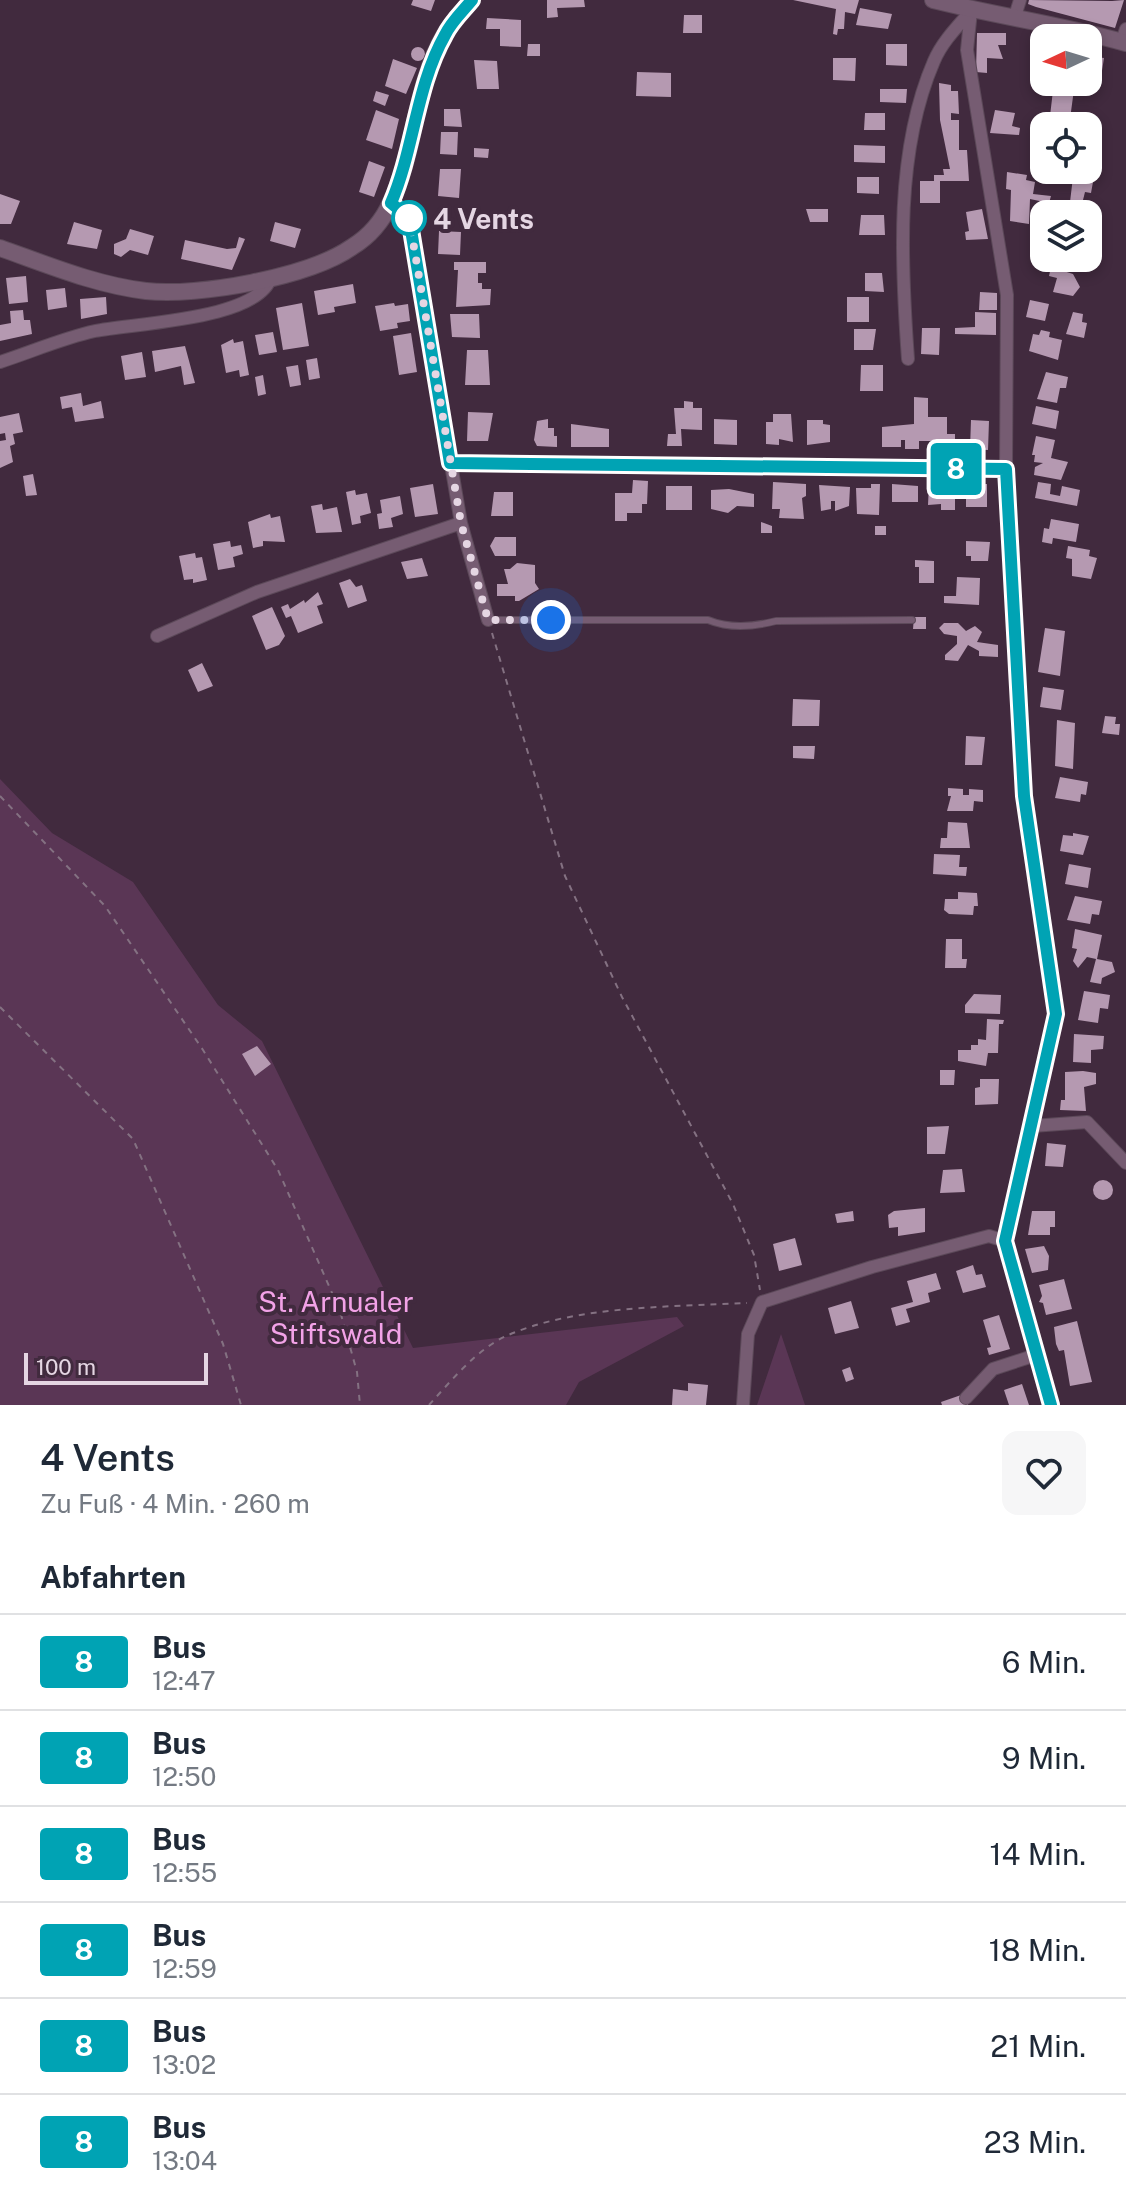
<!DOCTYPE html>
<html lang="de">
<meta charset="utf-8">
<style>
body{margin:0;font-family:"Public Sans",sans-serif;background:#f6f6f7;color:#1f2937;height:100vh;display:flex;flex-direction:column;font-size:30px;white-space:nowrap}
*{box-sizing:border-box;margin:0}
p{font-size:26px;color:#747a83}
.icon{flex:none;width:44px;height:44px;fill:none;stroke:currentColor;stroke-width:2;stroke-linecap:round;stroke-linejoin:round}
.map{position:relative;height:1405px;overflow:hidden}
.side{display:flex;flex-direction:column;background:#fff;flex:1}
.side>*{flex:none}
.badge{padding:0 16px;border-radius:6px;font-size:28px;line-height:52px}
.needle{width:52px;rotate:266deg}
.controls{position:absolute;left:1030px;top:24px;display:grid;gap:16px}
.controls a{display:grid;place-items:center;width:72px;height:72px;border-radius:16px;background:#fff;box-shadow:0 4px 12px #0003;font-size:40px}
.scale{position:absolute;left:24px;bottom:20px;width:184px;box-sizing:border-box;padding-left:8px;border:4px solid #e5d6e3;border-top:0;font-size:22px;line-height:28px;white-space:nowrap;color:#e5d6e3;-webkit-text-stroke:6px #412a3e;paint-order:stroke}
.you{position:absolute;width:40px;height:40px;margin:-20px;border:6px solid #fff;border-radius:50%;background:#1a73e8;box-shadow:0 0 0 12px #1a73e833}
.map>.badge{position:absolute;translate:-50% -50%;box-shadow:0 0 0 4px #fff}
h2{padding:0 40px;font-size:30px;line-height:72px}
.round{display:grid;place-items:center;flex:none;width:84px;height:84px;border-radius:16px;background:#f6f6f7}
.headline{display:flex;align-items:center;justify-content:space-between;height:136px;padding:0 40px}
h1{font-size:38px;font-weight:600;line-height:60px}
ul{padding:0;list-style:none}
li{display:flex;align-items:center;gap:24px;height:96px;padding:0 40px;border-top:2px solid #e0e1e3}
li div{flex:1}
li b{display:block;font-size:30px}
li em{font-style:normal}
li .badge{min-width:88px;font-weight:700;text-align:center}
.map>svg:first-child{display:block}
</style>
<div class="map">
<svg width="1126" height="1405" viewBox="0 0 1126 1405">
<rect width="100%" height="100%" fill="#412a3e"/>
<path fill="#5a3655" d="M0,779L52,833L133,882L218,1005L262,1041L413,1348L677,1317L684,1326L579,1382L566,1405H0Z
M781,1334L805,1405H757Z"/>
<path fill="#b599b1" d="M413,0H435L431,11L411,5Z
M547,0H584L585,7L557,8L558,17L547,18Z
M793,0H859L855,14L845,12L844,29H838L837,35L833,34L836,9Z
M1029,0L1112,1L1124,0L1115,28L1036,7L1028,4Z
M860,8L892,14L888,29L856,25Z
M684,15H702V33H683Z
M487,18L521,20V47L500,46V29H486Z
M977,33H1006V45H998L1003,59L987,58V73L976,72Z
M528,44H540V56H527Z
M886,44H907V66L886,65Z
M411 54a7 7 0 1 1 14 0a7 7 0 1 1-14 0Z
M1088,56L1104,58L1101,77L1088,75Z
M833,58H856L855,81L833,80Z
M393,59L417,68L406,94L385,86Z
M474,60L497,61L499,89H477Z
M637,72L671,73V97L636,96Z
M1054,82H1075L1070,119L1050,116Z
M939,83L951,85V91H958L959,114L951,113V120H959V150H967L969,181H940V203H920V181H934V175H944L943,169H950L940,120Z
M880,89H907L906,103L880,102Z
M376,91L389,95L385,106L373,101Z
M444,109H460L462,127L444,126Z
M376,110L399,119L392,149L366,140Z
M995,110L1015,113L1012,126L1020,128L1019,135L990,133Z
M865,113H885V130H864Z
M441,132H458L457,155L440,154Z
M854,145L885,146V163L854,162Z
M474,148L489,149L488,158L474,157Z
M369,161L385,167L374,197L359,192Z
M440,169H461L459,198L438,196Z
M1007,172L1027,175L1026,180L1035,182L1033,194L1051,196L1049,203L1030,199L1029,224L1010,221L1011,190L1006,189Z
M857,177H879V194L857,193Z
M1073,177L1093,182L1091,193L1085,192L1082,204L1070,202Z
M0,194L20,201L11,224H0Z
M806,209H828V222H810Z
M982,209L988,239L966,240L965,232L969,231L966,212Z
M861,215H884L885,235H859Z
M74,222L102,230L97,249L67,244Z
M275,222L301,229L295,248L270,241Z
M1039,227L1044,228V254L1033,251Z
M130,229L154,236L148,255L130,250L121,257L114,254V244L126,239Z
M439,231L461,232L460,255L438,254Z
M239,237L245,239L232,270L181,259L185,240L227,249L236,248Z
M454,262H486V273H478V283H482V289H491L490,305L456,307L458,270H454Z
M1051,267L1073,274L1080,287L1073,296L1053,292L1057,278L1049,276Z
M865,273H882L884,292L865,291Z
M26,276L28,302L9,304L6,278Z
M353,284L356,303L334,307L335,312L318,315L314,291Z
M65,288L67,307L48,310L46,290Z
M980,292L997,293V310H979Z
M106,297L107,314L81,319L80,299Z
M847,297H869V322H847Z
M1030,300L1049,304L1045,321L1026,317Z
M302,303L309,346L283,350L276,308Z
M394,303L395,306L408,304L410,321L397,323L398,328L380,331L375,306Z
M23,310L24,320H30L32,334L0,341V325L11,323L10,311Z
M975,312L996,313V335L955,334V328L975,327Z
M1073,312L1083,314L1082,322L1087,323L1084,338L1066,334Z
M450,314H479L480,338L452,337Z
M922,328H940L939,355L921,354Z
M854,329H876L873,350H854Z
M1041,330L1050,332L1049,337L1062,340L1058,360L1029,351L1033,334L1039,335Z
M273,332L277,352L259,355L255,335Z
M411,333L417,372L399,375L393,336Z
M233,339L234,343L243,341L249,375L240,377L239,370L226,373L221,345Z
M185,346L195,383L184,385L181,366L155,372L152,351Z
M467,350H488L490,385H465Z
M142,352L146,377L125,380L121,356Z
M317,358L320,378L309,380L306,360Z
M298,365L301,385L290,387L286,367Z
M861,365H883V391H860Z
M1046,372L1068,377L1066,388H1060L1057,403L1037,399Z
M263,375L266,394L258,396L255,377Z
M81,393L83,406L101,401L104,418L75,422L72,407L62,409L60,397Z
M914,397L928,398V417H947V434H955V449L936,448V441H919V449H905V440H901V447H882V427L914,424Z
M684,401L693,402V408H702V430L681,429L682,446H667L668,434H676L674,408H684Z
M1036,406L1059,411L1056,429L1032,424Z
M468,412L493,413L488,441H467Z
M19,413L23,432L13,434L15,444L10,446L13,462L0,468V441L6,440L5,433L0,434V417Z
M773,414H791L793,442L779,439V445L766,444V422H773Z
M548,419V428H554V436H557V447L537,446L534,440L537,421Z
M714,419L737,420V445L714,444Z
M807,420H823V424L830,425V442L807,445Z
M971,420L989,421L988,450L970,449Z
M571,424L609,429V447H571Z
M1036,436L1055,440L1051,458L1068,462L1061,480L1034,475L1035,467L1043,463L1034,462L1035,455H1032Z
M33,474L37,495L26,496L23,476Z
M633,480L648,481L647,504H642V513H627V521H615V493H632Z
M773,482L806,484V496L802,498L804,519L779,518L780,509H772Z
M1038,482L1051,484L1050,494L1060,496L1062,486L1080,490L1077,506L1035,498Z
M433,484L438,514L415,517L410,488Z
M871,484H880L879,515L857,514L856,488H871Z
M892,484L918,486V502H892Z
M929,484H987V507H966V497H955V510H941V504L928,505Z
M819,485L850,487L849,506L835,511V501H831V509L821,511Z
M666,486H692V510H666Z
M729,489L754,494V507L737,506L728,513L711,509V490Z
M355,490L356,495L367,493L371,513L360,516L361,523L352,525L346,492Z
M494,492H513V516H491Z
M400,496L403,514L391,518L393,527L379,529L377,514L382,513L380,500Z
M322,504L323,510L337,507L342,532L316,533L311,506Z
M270,514L271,518L280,516L285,542L263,541V546L253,548L248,522Z
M1051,519L1079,524L1076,542L1053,538L1052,544L1042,542L1044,528L1049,529Z
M761,522L772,526V533H761Z
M875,526H886V535H875Z
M495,537H516V556H495L490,546Z
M230,541L231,547L241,545L243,554L233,557L235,567L218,570L213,544Z
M966,541L990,542L988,561H971V556H966Z
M1068,546L1090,550L1089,556L1097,558L1091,579L1072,576V559L1066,558Z
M195,553L196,558L202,557L207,580L193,583V579L184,580L179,556Z
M422,558L428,576L407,579L401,562Z
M915,560L934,561V583H919V567H915Z
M517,563L535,565V583L539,589L519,601H515V596H497V584H508L504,569H510Z
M957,577L980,578L979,605L944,603V596H956Z
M350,579L356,587L362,585L367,601L348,608L339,583Z
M318,592L323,604L317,606L323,623L298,633L291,616L286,618L281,607L288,604L290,609L304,600L305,603Z
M272,607L285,636L279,645L266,650L252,616Z
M914,617H926V629H913Z
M944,623H958L966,631L975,626L982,632L977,642L998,645V657L979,656V651L968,645L958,661L945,660V655L957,644V636L944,634L939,628Z
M1045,628L1065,631L1060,676L1038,672Z
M202,663L213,686L198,692L188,670Z
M1043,687L1064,690L1061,710L1040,707Z
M793,699L820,700L819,726H792Z
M1105,716L1116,717L1115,724H1120L1119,735L1102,733Z
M1057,720L1075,723L1073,769L1055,766Z
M966,736L985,737L982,765H965Z
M793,746H815L814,759L793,758Z
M1060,777L1088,782L1086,795L1081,794L1080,802L1055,798Z
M948,788L963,789V795H969V789L983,790V802L974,801L973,811H947L951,796H948Z
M948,822L967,823L970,848H940L941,838H947Z
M1073,833L1089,836L1083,855L1060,851L1063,835L1073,836Z
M934,854L960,855L959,867H967L966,876L933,874Z
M1069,864L1091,868L1088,888L1065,884Z
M958,892L977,893L978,906H974L973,915L949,914L944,910L945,899H958Z
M1075,896L1102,901L1099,915L1092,914L1090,924L1067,920Z
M1075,929L1102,935L1097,959L1112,962L1115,972L1102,978L1101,984L1090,982L1096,959L1087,957L1078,968L1073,961L1077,949L1072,948Z
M946,939H962V959H967L966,968H945Z
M1084,991L1110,995L1108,1009L1100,1008L1098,1023L1078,1020Z
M974,994L1001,995L1000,1014L965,1013V1005Z
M987,1019L1004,1020L1003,1024H999L998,1053H988L986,1066L958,1061V1050H971V1045H978V1039L986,1040Z
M1074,1034L1104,1036L1103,1049L1091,1050V1063L1073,1062Z
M257,1046L271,1064L255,1076L242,1054Z
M940,1070H955L954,1085H940Z
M1083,1071L1096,1073V1084L1084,1087L1086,1111L1060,1110L1061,1100H1065V1072Z
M980,1079H999L998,1104L975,1105V1088L980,1087Z
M949,1126L945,1154H927V1127Z
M1047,1143L1066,1145L1063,1167L1045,1166Z
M962,1169L965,1192L940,1193L943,1170Z
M1093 1190a10 10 0 1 1 20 0a10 10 0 1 1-20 0Z
M925,1208V1232L898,1236V1227L889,1228L888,1215L894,1211Z
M853,1211L854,1221L837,1223L835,1214Z
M1032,1211H1055V1227H1050V1235H1028Z
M795,1238L802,1265L779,1271L773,1244Z
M1044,1246L1049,1256L1048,1270L1032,1273L1025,1249Z
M973,1265L976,1275L982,1274L986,1287L963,1293L956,1271Z
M936,1273L941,1289L928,1293L930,1302L906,1309L910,1322L896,1326L891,1308L913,1302L907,1281Z
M1064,1279L1072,1309L1046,1315L1043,1303L1039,1302L1042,1296L1039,1285Z
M851,1301L859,1328L835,1334L828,1308Z
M999,1315L1010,1349L989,1355L987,1348L991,1347L983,1320Z
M1077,1321L1092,1382L1070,1386L1064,1350L1059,1351L1056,1344L1054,1327Z
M850,1367L854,1379L846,1382L842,1370Z
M688,1383L708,1385L706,1405H672L673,1389L688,1391Z
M1022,1384L1029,1405H1009L1004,1390Z
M964,1394L968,1405H942L941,1402Z"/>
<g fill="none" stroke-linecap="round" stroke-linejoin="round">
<defs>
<path id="service" d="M488,620H708C730,629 753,627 776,621L912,620"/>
<path id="minor" d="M971,11L967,50L1007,295L1006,469L1024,796L1056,1014L1005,1241L1051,1405
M1015,16L1020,0
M1122,41L1126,29
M391,203L409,218L461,523L488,620
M908,359C901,263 895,151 934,61C942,42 957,27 971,11
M0,362C31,352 63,338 95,331C134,323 259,320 271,277
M450,463L1006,469
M157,636L257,592L461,523
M1032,1126L1087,1122L1126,1163
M966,1398L993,1369L1036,1355
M743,1405L748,1334L762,1302L872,1267L989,1236L1005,1241"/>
<path id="tertiary" d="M933,0C997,16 1062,25 1126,43
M0,248C48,265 96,285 146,291C198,297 309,277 352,247C370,236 383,220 391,202C416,149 415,84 445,34C452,22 463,11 472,0"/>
</defs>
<use href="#service" stroke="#5c4959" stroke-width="8"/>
<use href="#minor" stroke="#5c4959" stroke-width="14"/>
<use href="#tertiary" stroke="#5c4959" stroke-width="18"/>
<path stroke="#847182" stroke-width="2" stroke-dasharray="6 6" stroke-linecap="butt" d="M492,633L565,876L622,997L733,1204L754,1255L760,1290
M0,796L105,906L203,1050L278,1170L340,1311L357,1372L360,1405
M0,1007L133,1139L223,1344L241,1405
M429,1405C451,1381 476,1350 506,1336C576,1305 672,1307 747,1303"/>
<use href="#service" stroke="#765c72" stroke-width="6"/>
<use href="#minor" stroke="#765c72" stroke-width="12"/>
<use href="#tertiary" stroke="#765c72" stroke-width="16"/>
</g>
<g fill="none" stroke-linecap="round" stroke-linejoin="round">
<defs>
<path id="line" d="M472,0C463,11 451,22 445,35C416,86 414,150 391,203L409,218L450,463L1006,469L1024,796L1056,1014L1005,1241L1051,1405"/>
</defs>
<use href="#line" stroke="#fff" stroke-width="18"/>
<use href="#line" stroke="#00a3b4" stroke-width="12"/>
<path stroke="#e5d6e3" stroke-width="8" stroke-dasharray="0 14.4" d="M409,218L461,523L488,620H551"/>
</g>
<circle fill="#fff" stroke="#00a3b4" stroke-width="4" cx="409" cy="218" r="16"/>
<g text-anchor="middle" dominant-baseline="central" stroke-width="8" stroke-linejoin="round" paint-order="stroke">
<g font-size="28" font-weight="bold" fill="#e5d6e3" stroke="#412a3e" text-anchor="start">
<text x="433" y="218">4 Vents</text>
</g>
<g font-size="28" fill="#f2a2e7" stroke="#412a3e">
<text x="336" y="1301">St. Arnualer<tspan x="336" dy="32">Stiftswald</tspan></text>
</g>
</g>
</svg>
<div class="controls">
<a><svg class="needle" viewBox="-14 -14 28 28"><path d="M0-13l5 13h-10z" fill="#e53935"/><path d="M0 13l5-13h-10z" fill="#747a83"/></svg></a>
<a><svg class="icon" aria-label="locate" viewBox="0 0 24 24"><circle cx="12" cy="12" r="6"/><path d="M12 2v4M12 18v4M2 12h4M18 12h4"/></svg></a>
<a><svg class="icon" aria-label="layers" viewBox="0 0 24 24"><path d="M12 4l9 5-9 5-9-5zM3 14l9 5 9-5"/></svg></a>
</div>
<div class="scale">100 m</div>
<div class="you" style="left:551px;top:620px"></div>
<b class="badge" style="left:956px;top:469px;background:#00a3b4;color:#fff">8</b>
</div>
<section class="side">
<div class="headline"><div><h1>4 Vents</h1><p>Zu Fuß · 4 Min. · 260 m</p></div><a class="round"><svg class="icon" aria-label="heart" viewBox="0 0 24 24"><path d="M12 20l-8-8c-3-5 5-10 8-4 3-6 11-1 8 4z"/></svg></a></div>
<h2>Abfahrten</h2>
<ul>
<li><span class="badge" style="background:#00a3b4;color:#fff">8</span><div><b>Bus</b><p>12:47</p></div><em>6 Min.</em></li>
<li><span class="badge" style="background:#00a3b4;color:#fff">8</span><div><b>Bus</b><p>12:50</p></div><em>9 Min.</em></li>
<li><span class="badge" style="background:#00a3b4;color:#fff">8</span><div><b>Bus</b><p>12:55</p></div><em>14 Min.</em></li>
<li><span class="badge" style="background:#00a3b4;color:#fff">8</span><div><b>Bus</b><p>12:59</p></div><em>18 Min.</em></li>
<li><span class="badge" style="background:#00a3b4;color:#fff">8</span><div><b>Bus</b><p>13:02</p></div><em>21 Min.</em></li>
<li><span class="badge" style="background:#00a3b4;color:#fff">8</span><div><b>Bus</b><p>13:04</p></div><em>23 Min.</em></li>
</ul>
</section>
